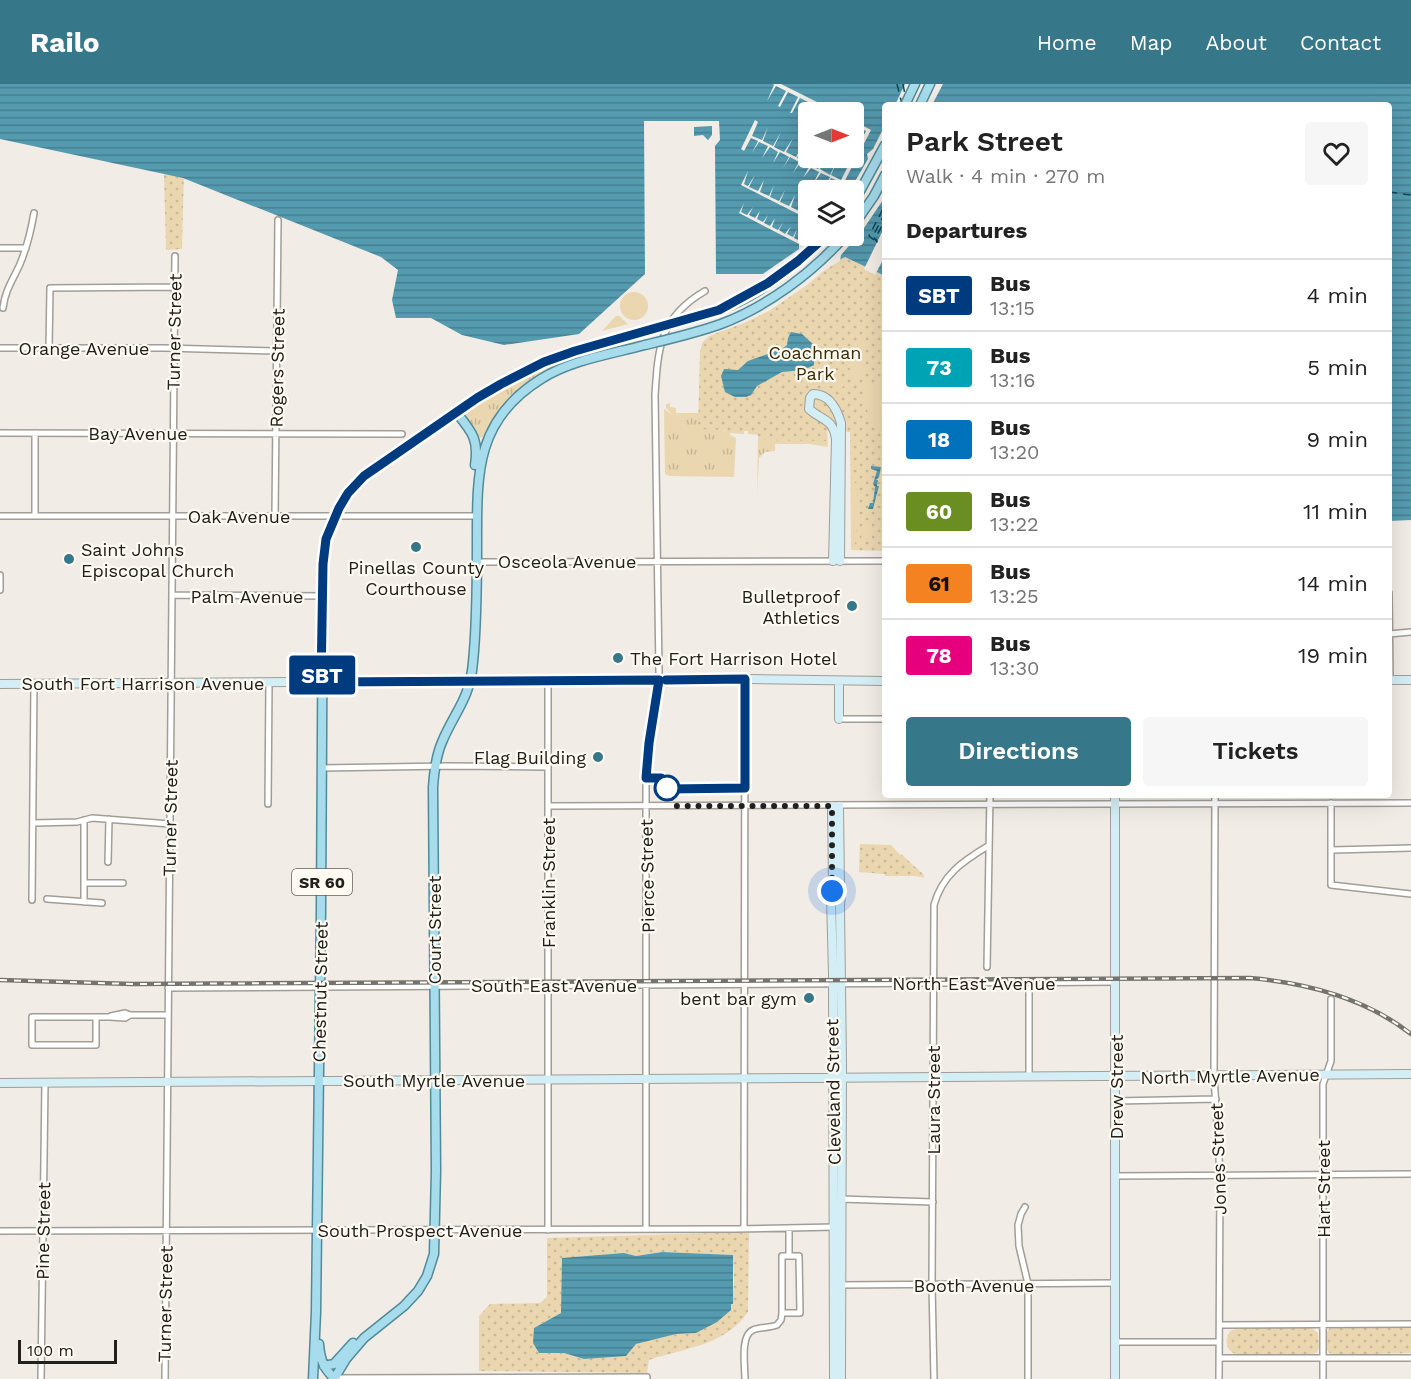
<!DOCTYPE html>
<meta charset="utf-8">
<style>
body{margin:0;font-family:"Work Sans",sans-serif;background:#f6f6f6;color:#222;height:100vh;display:flex;flex-direction:column;font-size:22px;white-space:nowrap}
*{box-sizing:border-box;margin:0}
p{font-size:20px;color:#767676}
.icon{flex:none;width:33px;height:33px;fill:none;stroke:currentColor;stroke-width:2;stroke-linecap:round;stroke-linejoin:round}
.map{position:relative;flex:1;overflow:hidden}
.panel{position:absolute;left:882px;top:18px;width:510px;height:696px;display:flex;flex-direction:column;background:#fff;border-radius:6px;box-shadow:0 6px 24px #0002}
.panel>*{flex:none}
.badge{padding:0 12px;border-radius:4px;font-size:21px;line-height:39px}
.needle{width:39px;rotate:90deg}
.fabs{position:absolute;left:798px;top:18px;display:grid;gap:12px}
.fabs a{display:grid;place-items:center;width:66px;height:66px;border-radius:6px;background:#fff;box-shadow:0 6px 24px #0002;font-size:30px}
.scale{position:absolute;left:18px;bottom:15px;width:99px;box-sizing:border-box;padding-left:6px;border:3px solid #21201d;border-top:0;font-size:16px;line-height:21px;white-space:nowrap;color:#21201d;-webkit-text-stroke:4px #fefaf2;paint-order:stroke}
.you{position:absolute;width:30px;height:30px;margin:-15px;border:4px solid #fff;border-radius:50%;background:#1a73e8;box-shadow:0 0 0 9px #1a73e833}
.map>.badge{position:absolute;translate:-50% -50%;box-shadow:0 0 0 3px #fff}
h2{padding:0 24px;font-size:22px;line-height:54px}
.round{display:grid;place-items:center;flex:none;width:63px;height:63px;border-radius:6px;background:#f6f6f6}
.summary{display:flex;align-items:center;justify-content:space-between;height:102px;padding:0 24px}
h1{font-size:28px;font-weight:600;line-height:45px}
.primary-button{display:flex;gap:12px;margin-top:auto;padding:12px 24px}
.primary-button a{flex:1;height:69px;border-radius:6px;background:#36778a;color:#fff;font-size:24px;font-weight:600;line-height:69px;text-align:center}
.primary-button a+a{background:#f6f6f6;color:#222}
ul{padding:0;list-style:none}
li{display:flex;align-items:center;gap:18px;height:72px;padding:0 24px;border-top:2px solid #e0e0e0}
li div{flex:1}
li b{display:block;font-size:22px}
li em{font-style:normal}
li .badge{min-width:66px;font-weight:700;text-align:center}
header{display:flex;align-items:center;gap:36px;box-sizing:border-box;height:84px;padding:0 30px;background:#36778a;color:#fff}
header strong{font-size:28px}
nav{display:flex;gap:33px;margin-inline-start:auto;font-size:21px}
.map>svg:first-child{display:block}
</style>
<header>
<strong>Railo</strong>
<nav><a>Home</a><a>Map</a><a>About</a><a>Contact</a></nav>
</header>
<div class="map">
<svg width="1411" height="1295" viewBox="0 0 1411 1295">
<defs>
<pattern id="grass-tufts" width="24" height="20" patternUnits="userSpaceOnUse" patternTransform="scale(1.5)"><rect width="24" height="20" fill="#ead6af"/><path d="M3 7l-1-3M5 7V3M7 7l1-3M15 17l-1-3M17 17v-4M19 17l1-3" fill="none" stroke="#c8b796"/></pattern>
<pattern id="park-dots" width="8" height="8" patternUnits="userSpaceOnUse" patternTransform="scale(1.5)"><rect width="8" height="8" fill="#ead6af"/><path d="M2 2h.1M6 6h.1" fill="none" stroke="#c8b796" stroke-width="1.8" stroke-linecap="round"/></pattern>
<pattern id="water-rules" width="6" height="5" patternUnits="userSpaceOnUse" patternTransform="scale(1.5)"><rect width="6" height="5" fill="#559bb0"/><path d="M0 2.5h6" fill="none" stroke="#467e8f"/></pattern>
</defs>
<rect width="100%" height="100%" fill="#f1ece5"/>
<path fill="url(#grass-tufts)" d="M616,232H619L628,240L602,247Z
M638,253L639,258C594,270 541,279 509,316C498,327 492,343 482,354L479,353L464,331V328C521,287 571,272 638,253Z
M664,325L673,331L724,328V347H725L726,327L827,346L828,363L810,360H775V367L765,368L759,374L757,410L758,351L748,350V347H744V350L730,349V351L736,354L734,393L669,392L665,390Z"/>
<path fill="url(#park-dots)" fill-rule="evenodd" d="M174,83L184,85L182,165L166,166L164,90Z
M845,173L885,192V467L851,466L850,348L826,347V357L762,356L754,347L698,345L700,268L702,259L709,252L744,239L769,227L807,201L832,180Z
M860,760L891,761L900,771L901,770L924,791V794L917,792H885V790L859,788Z
M749,1148L748,1228C725,1262 684,1264 649,1276L647,1289L479,1287V1232L490,1220L540,1219L547,1213V1154ZM662,1168L733,1171L734,1199L731,1220L696,1249L676,1250L636,1260L598,1273L584,1275L564,1269H539L534,1244L561,1229L623,1169L636,1172Z
M1243,1243H1310L1318,1249L1319,1263L1317,1268L1308,1272L1238,1271C1226,1267 1224,1257 1230,1247Z
M1331,1243L1411,1244V1269L1333,1271C1324,1267 1324,1257 1327,1248Z"/>
<path fill="#ead6af" d="M620 222a14 14 0 1 1 28 0a14 14 0 1 1-28 0Z
M861,258L865,262L858,276L863,281L864,284L855,295C843,285 853,262 861,258Z
M831 298a7 7 0 1 1 14 0a7 7 0 1 1-14 0Z
M885,296V313L883,314L885,317V345C866,337 866,322 862,304C869,299 878,300 885,296Z
M713,311L709,316L710,322L704,330L673,331L666,324V320L670,319V323L676,324V329H700L701,323L707,322L706,312Z
M852,392H854L855,399H859L855,408L857,409L856,416L860,419V422H857L856,428H858V443L853,453L856,454L855,460H851Z
M865,437H872V455H861Z"/>
<path fill="url(#water-rules)" fill-rule="evenodd" d="M0,0H1411V436L1389,437V21H885V192L845,173L813,190H716L715,62L720,56L719,37H644L645,190L579,250L504,261L462,251L431,234H396L392,216L398,186L381,173L183,94L0,55ZM808,28H854V74H808ZM808,106H854V152H808Z
M712,42V51L708,56L703,51L694,52V43Z
M791,248L802,250L815,262L814,281L804,286L782,288L757,302L751,311L746,313H735L725,308L721,292L724,285L738,286L748,277L782,265L787,261L788,254Z
M871,382L881,383L879,393L876,396H878L877,402H879L873,425H868L870,419H873L875,403L873,400L877,387L871,385Z
M662,1168L733,1171V1220H731V1226L717,1238L696,1249L676,1250L636,1260L626,1272L584,1275L564,1269H539L533,1259L534,1244L561,1229L562,1174L624,1169L636,1172Z"/>
<path fill="#f1ece5" d="M773,0H781L837,28H829L823,25L819,28L821,24L812,20L804,34L810,19L800,14L792,29H790L798,13L788,8L780,23L778,22L786,7L776,2L767,17L774,1Z
M905,0H943L932,21H895Z
M755,36L758,38L752,52L762,56L768,43L763,57L773,62L781,48L774,63L784,68L793,54L786,68L796,73L803,59L797,74L807,79L811,74L808,80L818,85L826,74L820,85L830,91L837,77L831,91L841,96L866,47L856,42L854,47V37L871,46L840,106H836L840,98L831,94L825,105L830,93L821,89L813,100L819,88L811,84L803,94L809,83L800,79L793,89L799,78L790,73L783,84L789,73L780,68L773,79L778,68L770,63L762,74L768,62L759,58L752,69L758,57L751,54L744,67L741,65Z
M885,41V113L862,147L841,171L840,177L813,193L757,194L799,165V160L739,129L744,119L741,128L747,131L753,123L749,131L755,134L760,127L757,135L763,138L768,131L764,139L770,142L775,134L772,143L778,146L783,138L779,146L785,150L791,142L787,150L793,153L797,145L794,154L800,157L808,142V148L803,160L813,152H854V106H850L868,75L867,70L873,65Z
M748,87L744,100L748,102L755,91L749,103L758,107L764,96L760,108L769,112L774,101L770,113L779,117L785,106L780,118L789,122L795,111L791,123L799,127L806,117L801,128L808,132V135L741,101Z
M885,142V172L875,191L864,185Z"/>
<g fill="none" stroke-linecap="round" stroke-linejoin="round">
<path stroke="#0b4a5a" stroke-width="1.5" stroke-dasharray="8 6" stroke-linecap="butt" d="M897,0L902,20
M903,0L905,11
M1389,108L1411,111
M885,129L873,152L877,158L876,153L885,136
M874,156L869,152L885,121"/>
<defs>
<path id="street" d="M0,164H26
M3,224C5,206 13,196 20,180C27,163 31,147 34,129
M0,264H165L276,267
M49,264L50,204L174,203
M0,349L402,350
M0,432H477
M35,432V349
M275,432L278,136
M477,478L885,477
M0,491V506
M1389,509L1390,596
M172,511L323,512
M1389,550L1411,548
M548,597V1146
M839,635H885
M321,684L448,682L548,683
M1215,711L1214,992L1220,1090L1219,1295
M1331,719V801L1411,810
M268,720L269,598
M548,722L1411,719
M33,739L77,738L92,734L170,740
M1332,766L1411,764
M108,778L109,735
M84,799H123
M47,815L102,819
M32,816L34,599
M84,818V736
M987,883L990,711
M168,904L1115,898
M1029,905V993
M111,932L125,929L130,931H168
M96,933V961H32V933H110L125,934L130,931
M1116,1017L1216,1015
M1116,1092L1411,1090
M840,1115L933,1118
M1025,1123L1021,1130L1018,1141L1019,1162L1028,1200V1295
M789,1144V1172H799L800,1229H782V1172H789
M646,1145V694L649,659L659,588L655,311C658,263 660,233 705,207
M744,1145L745,595
M0,1147L736,1145L835,1143
M838,1201L1115,1199
M1220,1241L1411,1240
M1115,1258H1219
M1219,1274H1411
M334,1294L647,1293V1295
M41,1295L45,999
M165,1295L175,172
M745,1295C745,1283 740,1251 753,1246C760,1243 769,1244 777,1241L781,1236L782,1229
M934,1295L932,1201L934,821C942,791 963,777 988,762
M1323,1295V1000L1331,977V915"/>
<path id="secondary" d="M833,477L836,355C833,334 822,337 809,325L810,314L813,310C829,310 837,325 841,339L840,477
M1389,596H1411
M839,597V635
M0,600L750,595L885,597
M1115,711V1295
M832,722L833,803L831,814L833,890L834,1295
M839,722L840,803L841,811L840,822L842,979L841,1295
M0,999L1411,990"/>
<path id="primary" d="M905,21L915,0
M920,21L930,0
M854,118L885,61
M854,141L874,112L885,91
M456,328C472,348 479,355 475,381
M319,1260C320,1274 323,1284 334,1294
M324,1282L334,1280L353,1259
M313,1295L316,1228L321,825L323,480L326,455L339,424L355,401L373,385L477,314L523,288L544,278L575,267L642,248
M334,1295L346,1275L364,1254L404,1222L418,1207L427,1192L434,1170L436,1087L433,703C434,688 436,672 442,658C455,627 470,615 473,578C477,539 477,499 477,460C477,390 475,336 541,295C571,276 611,270 645,261"/>
</defs>
<use href="#street" stroke="#a29e97" stroke-width="8"/>
<use href="#secondary" stroke="#a29e97" stroke-width="10"/>
<use href="#primary" stroke="#518b9b" stroke-width="11"/>
<use href="#street" stroke="#fff" stroke-width="5"/>
<use href="#secondary" stroke="#d3eef5" stroke-width="8"/>
<use href="#primary" stroke="#a6dcec" stroke-width="8"/>
<defs>
<path id="rail" d="M0,896L132,900L1250,894C1308,899 1365,914 1411,950"/>
</defs>
<use href="#rail" stroke="#75736e" stroke-width="4.5"/>
<use href="#rail" stroke="#fefaf2" stroke-width="2" stroke-dasharray="7" stroke-linecap="butt"/>
<defs>
<path id="primary-bridge" d="M642,248C667,241 693,236 717,227C758,212 796,182 826,152
M645,261C670,255 696,249 721,240C768,222 812,189 845,152"/>
</defs>
<use href="#primary-bridge" stroke="#518b9b" stroke-width="11" stroke-linecap="butt"/>
<use href="#primary-bridge" stroke="#a6dcec" stroke-width="8"/>
</g>
<g fill="none" stroke-linecap="round" stroke-linejoin="round">
<defs>
<path id="line" d="M666,596L745,595V704L669,705L663,700L661,694H646L649,659L659,596L321,598L323,480L326,455L339,424L348,409L364,392L477,314L501,300L544,278L575,267L719,226L768,199L798,177L826,152"/>
</defs>
<use href="#line" stroke="#fff" stroke-width="14"/>
<use href="#line" stroke="#003b80" stroke-width="9"/>
<path stroke="#21201d" stroke-width="6" stroke-dasharray="0 10.8" d="M667,704L675,722H832V807"/>
</g>
<g fill="#36778a" stroke="#fefaf2" stroke-width="2">
<circle cx="416" cy="463" r="6"/>
<circle cx="69" cy="475" r="6"/>
<circle cx="852" cy="522" r="6"/>
<circle cx="618" cy="574" r="6"/>
<circle cx="598" cy="673" r="6"/>
<circle cx="809" cy="914" r="6"/>
</g>
<circle fill="#fff" stroke="#003b80" stroke-width="3" cx="667" cy="704" r="12"/>
<g text-anchor="middle" dominant-baseline="central" stroke-width="4.5" stroke-linejoin="round" paint-order="stroke">
<rect fill="#fefaf2" stroke="#63615d" stroke-width="1.5" x="292" y="785" width="60" height="26" rx="4.5"/>
<g font-size="16" font-weight="bold" fill="#21201d">
<text x="322" y="798">SR 60</text>
</g>
<g font-size="18" fill="#21201d" stroke="#fefaf2">
<text transform="translate(174 248) rotate(-89)">Turner Street</text>
<text x="84" y="264">Orange Avenue</text>
<text transform="translate(277 284) rotate(-89)">Rogers Street</text>
<text x="138" y="349">Bay Avenue</text>
<text x="239" y="432">Oak Avenue</text>
<text x="567" y="477">Osceola Avenue</text>
<text x="247" y="512">Palm Avenue</text>
<text x="143" y="599">South Fort Harrison Avenue</text>
<text transform="translate(170 734) rotate(-89)">Turner Street</text>
<text transform="translate(647 792) rotate(-91)">Pierce Street</text>
<text transform="translate(548 799) rotate(-90)">Franklin Street</text>
<text transform="translate(434 846) rotate(-90)">Court Street</text>
<text x="974" y="899">North East Avenue</text>
<text x="554" y="901">South East Avenue</text>
<text transform="translate(320 908) rotate(-89)">Chestnut Street</text>
<text transform="translate(1230 992) rotate(-1)">North Myrtle Avenue</text>
<text x="434" y="996">South Myrtle Avenue</text>
<text transform="translate(1116 1003) rotate(-90)">Drew Street</text>
<text transform="translate(833 1008) rotate(-91)">Cleveland Street</text>
<text transform="translate(933 1016) rotate(-90)">Laura Street</text>
<text transform="translate(1218 1075) rotate(-92)">Jones Street</text>
<text transform="translate(1323 1105) rotate(-90)">Hart Street</text>
<text x="420" y="1146">South Prospect Avenue</text>
<text transform="translate(43 1147) rotate(-89)">Pine Street</text>
<text x="974" y="1201">Booth Avenue</text>
<text transform="translate(165 1220) rotate(-89)">Turner Street</text>
</g>
<g font-size="18" fill="#3d2b00" stroke="#fefaf2">
<text x="815" y="268">Coachman<tspan x="815" dy="21">Park</tspan></text>
</g>
<g font-size="18" fill="#21201d" stroke="#fefaf2" text-anchor="end">
<text x="81" y="465" text-anchor="start">Saint Johns<tspan x="81" dy="21">Episcopal Church</tspan></text>
<text x="416" y="483" text-anchor="middle">Pinellas County<tspan x="416" dy="21">Courthouse</tspan></text>
<text x="840" y="512">Bulletproof<tspan x="840" dy="21">Athletics</tspan></text>
<text x="630" y="574" text-anchor="start">The Fort Harrison Hotel</text>
<text x="586" y="673">Flag Building</text>
<text x="797" y="914">bent bar gym</text>
</g>
</g>
</svg>
<div class="fabs">
<a><svg class="needle" viewBox="-14 -14 28 28"><path d="M0-13l5 13h-10z" fill="#e53935"/><path d="M0 13l5-13h-10z" fill="#767676"/></svg></a>
<a><svg class="icon" aria-label="layers" viewBox="0 0 24 24"><path d="M12 4l9 5-9 5-9-5zM3 14l9 5 9-5"/></svg></a>
</div>
<div class="scale">100 m</div>
<div class="you" style="left:832px;top:807px"></div>
<b class="badge" style="left:322px;top:591px;background:#003b80;color:#fff">SBT</b>
<section class="panel">
<div class="summary"><div><h1>Park Street</h1><p>Walk · 4 min · 270 m</p></div><a class="round"><svg class="icon" aria-label="heart" viewBox="0 0 24 24"><path d="M12 20l-8-8c-3-5 5-10 8-4 3-6 11-1 8 4z"/></svg></a></div>
<h2>Departures</h2>
<ul>
<li><span class="badge" style="background:#003b80;color:#fff">SBT</span><div><b>Bus</b><p>13:15</p></div><em>4 min</em></li>
<li><span class="badge" style="background:#00a3b4;color:#fff">73</span><div><b>Bus</b><p>13:16</p></div><em>5 min</em></li>
<li><span class="badge" style="background:#0072bc;color:#fff">18</span><div><b>Bus</b><p>13:20</p></div><em>9 min</em></li>
<li><span class="badge" style="background:#6b8e23;color:#fff">60</span><div><b>Bus</b><p>13:22</p></div><em>11 min</em></li>
<li><span class="badge" style="background:#f58220;color:#111">61</span><div><b>Bus</b><p>13:25</p></div><em>14 min</em></li>
<li><span class="badge" style="background:#e6007e;color:#fff">78</span><div><b>Bus</b><p>13:30</p></div><em>19 min</em></li>
</ul>
<div class="primary-button"><a>Directions</a><a>Tickets</a></div>
</section>
</div>
